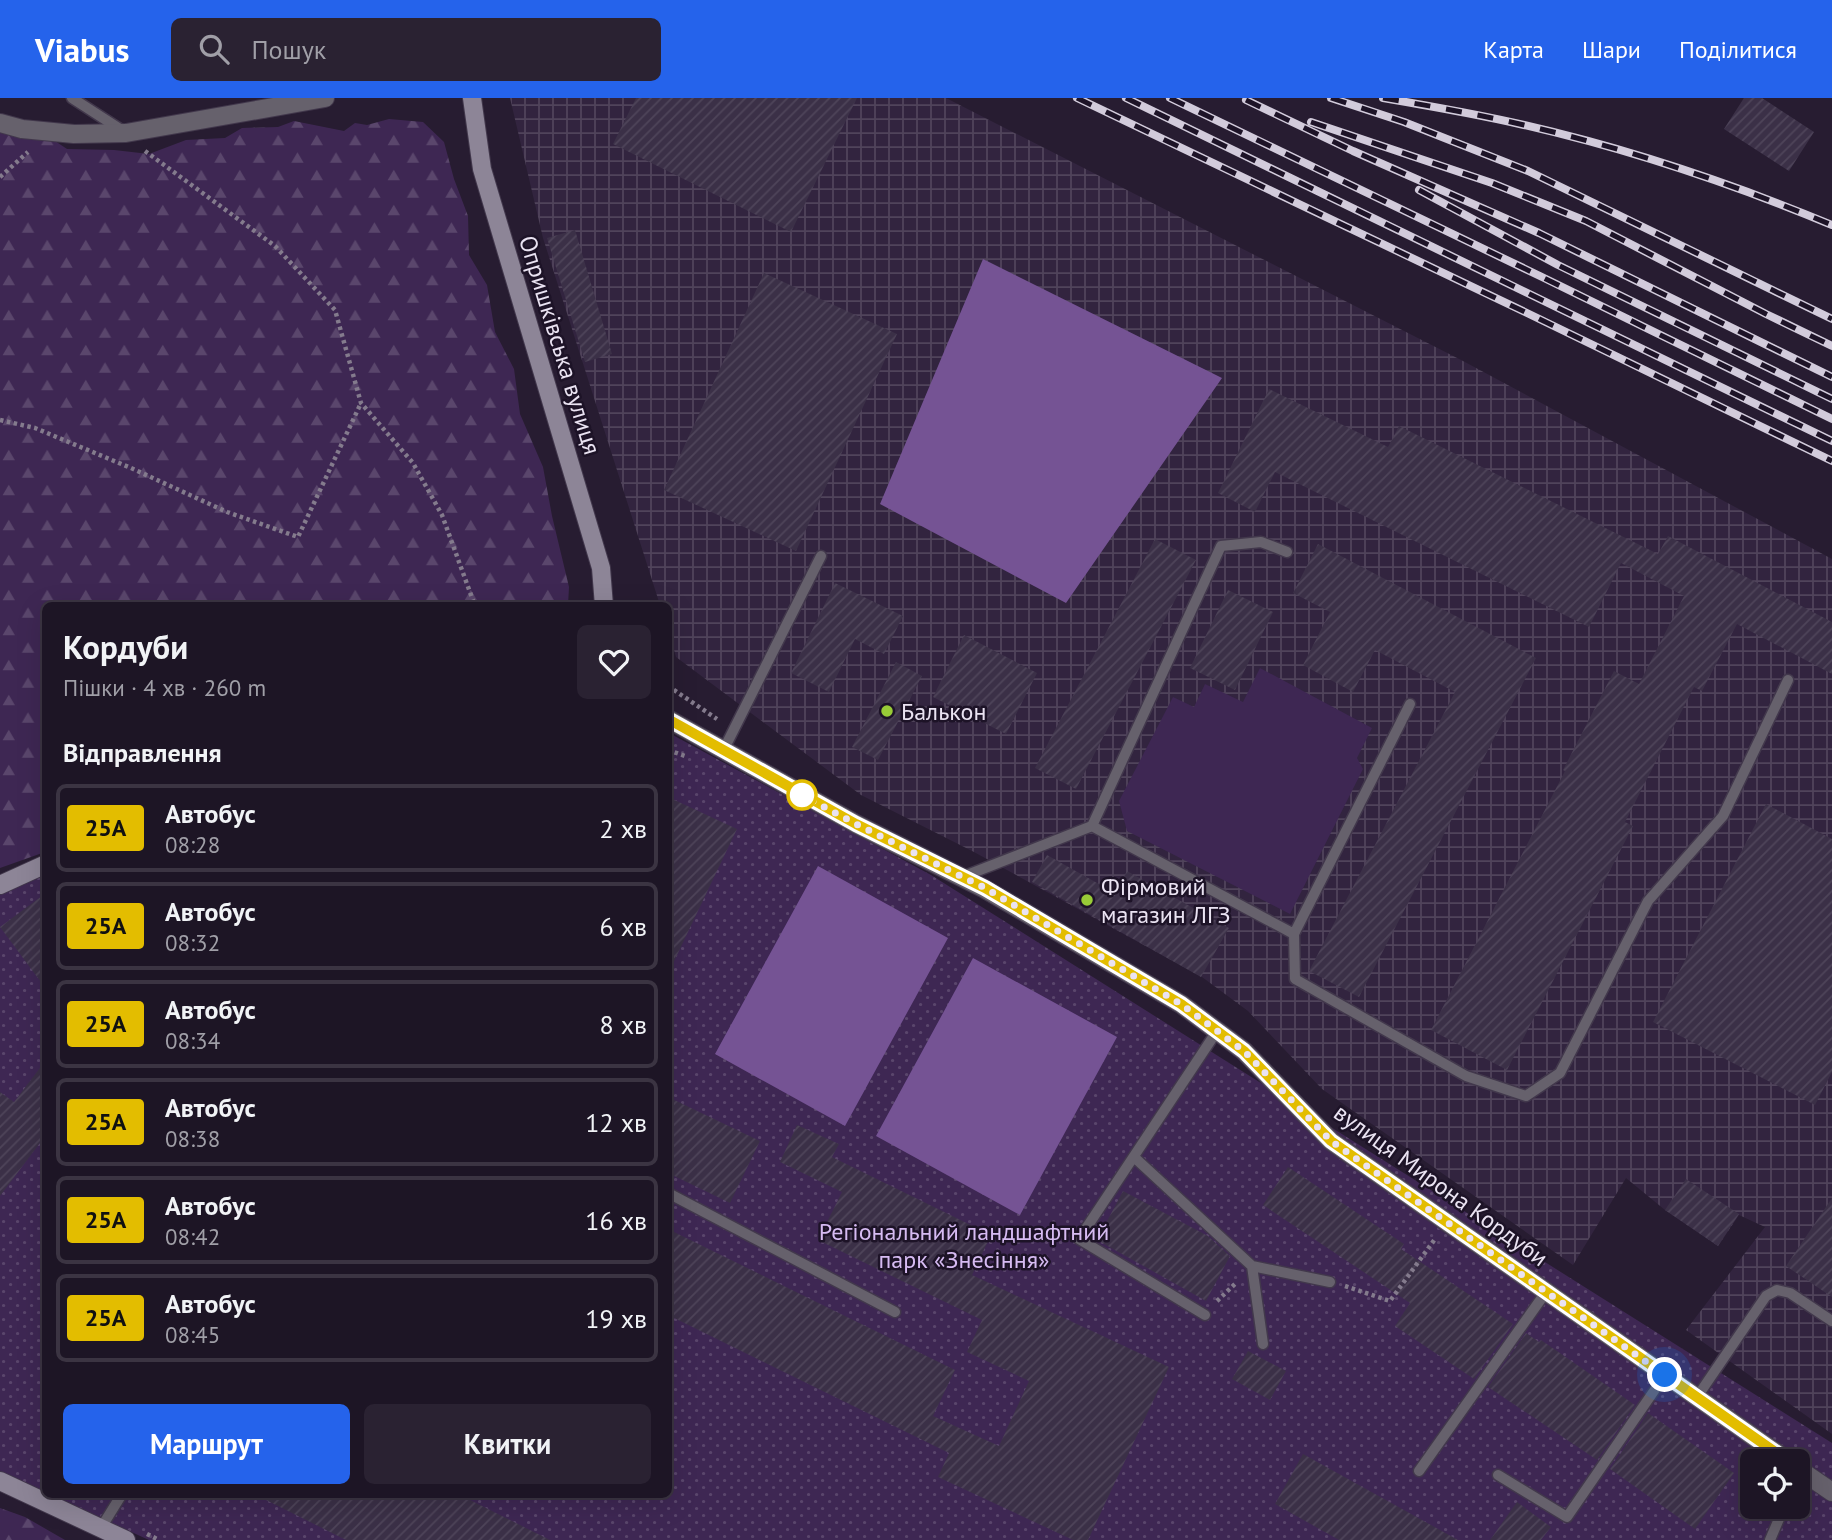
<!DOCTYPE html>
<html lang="uk">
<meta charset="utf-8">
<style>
body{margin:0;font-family:"PT Sans",sans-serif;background:#2a2232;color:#f1f3f6;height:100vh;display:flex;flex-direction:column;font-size:26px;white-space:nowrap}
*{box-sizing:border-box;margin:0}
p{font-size:23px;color:#a09fa7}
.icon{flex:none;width:38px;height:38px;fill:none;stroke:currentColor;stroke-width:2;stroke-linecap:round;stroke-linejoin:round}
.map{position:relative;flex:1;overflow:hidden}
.panel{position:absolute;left:42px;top:504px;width:630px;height:896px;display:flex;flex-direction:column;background:#1d1525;border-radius:10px;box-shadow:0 7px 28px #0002,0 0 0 2px #3b3442}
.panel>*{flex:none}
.badge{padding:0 14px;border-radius:5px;font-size:24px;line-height:46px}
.fabs{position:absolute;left:1740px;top:1351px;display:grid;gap:14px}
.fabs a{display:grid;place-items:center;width:70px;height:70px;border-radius:10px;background:#1d1525;box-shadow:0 7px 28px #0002,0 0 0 2px #3b3442;font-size:35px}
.you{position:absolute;width:35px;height:35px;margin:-18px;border:5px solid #fff;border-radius:50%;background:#1a73e8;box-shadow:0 0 0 10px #1a73e833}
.map>.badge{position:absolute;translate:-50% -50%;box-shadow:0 0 0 4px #fff}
h2{padding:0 21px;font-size:26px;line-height:63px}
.round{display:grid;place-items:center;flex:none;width:74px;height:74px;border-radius:10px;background:#2a2232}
.headline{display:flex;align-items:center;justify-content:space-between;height:119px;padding:0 21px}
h1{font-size:33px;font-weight:700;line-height:52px}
.button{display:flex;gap:14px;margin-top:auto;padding:14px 21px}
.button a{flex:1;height:80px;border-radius:10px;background:#2563eb;color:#fff;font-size:28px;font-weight:700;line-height:80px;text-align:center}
.button a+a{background:#2a2232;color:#f1f3f6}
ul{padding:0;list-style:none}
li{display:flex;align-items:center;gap:21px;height:88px;margin:0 14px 10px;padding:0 7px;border:4px solid #3b3442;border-radius:10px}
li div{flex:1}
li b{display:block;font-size:26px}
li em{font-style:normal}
li .badge{min-width:77px;font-weight:700;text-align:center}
header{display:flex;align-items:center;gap:42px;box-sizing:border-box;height:98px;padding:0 35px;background:#2563eb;color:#fff}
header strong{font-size:33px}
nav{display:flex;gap:38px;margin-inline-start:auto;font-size:24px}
.search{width:490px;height:63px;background:#2a2232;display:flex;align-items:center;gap:18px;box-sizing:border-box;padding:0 24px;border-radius:10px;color:#a09fa7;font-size:26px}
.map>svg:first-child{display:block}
</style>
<header>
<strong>Viabus</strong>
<div class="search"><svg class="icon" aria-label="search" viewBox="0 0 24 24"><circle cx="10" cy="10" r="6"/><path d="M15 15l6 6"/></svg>Пошук</div>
<nav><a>Карта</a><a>Шари</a><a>Поділитися</a></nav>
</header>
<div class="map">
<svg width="1832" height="1442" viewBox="0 0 1832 1442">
<defs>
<pattern id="industrial-grid" width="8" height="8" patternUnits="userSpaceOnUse" patternTransform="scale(1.75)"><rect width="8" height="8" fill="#32243f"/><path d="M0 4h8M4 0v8" fill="none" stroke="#50445b"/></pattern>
<pattern id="forest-firs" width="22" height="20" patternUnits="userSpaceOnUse" patternTransform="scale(1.75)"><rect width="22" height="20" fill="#3e2753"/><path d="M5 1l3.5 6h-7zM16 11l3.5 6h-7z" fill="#5a466c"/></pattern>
<pattern id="park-dots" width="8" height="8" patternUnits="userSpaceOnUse" patternTransform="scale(1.75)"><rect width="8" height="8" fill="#3e2753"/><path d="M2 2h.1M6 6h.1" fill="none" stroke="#5a466c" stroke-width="1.8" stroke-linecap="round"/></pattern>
<pattern id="building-hatch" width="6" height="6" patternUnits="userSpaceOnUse" patternTransform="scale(1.75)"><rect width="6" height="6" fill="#3b3047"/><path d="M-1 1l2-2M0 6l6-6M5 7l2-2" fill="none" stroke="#4e4459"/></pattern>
</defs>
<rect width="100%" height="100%" fill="#271c31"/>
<path fill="url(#industrial-grid)" d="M510,0H946L1463,263L1832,461V1336L1686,1232L1765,1129L1739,1117L1718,1148L1665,1112L1626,1080L1573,1167L1322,991L1248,913L1202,879L974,754L861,697L676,559L669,534L668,508L660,507L543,140Z"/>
<path fill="#3e2753" d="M1260,570L1372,630L1357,660L1363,671L1290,816L1127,733L1119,703L1173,599L1194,609L1205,586L1243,604Z"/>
<path fill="url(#forest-firs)" d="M0,20L34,29L67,51L114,52L149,56L186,42L225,40L242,30L278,29L294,23L344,33L355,25L367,27L389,21L423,24L444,44L454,81L468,118L469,157L487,187L495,234L514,271L520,316L543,369L552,418L569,489L568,507L46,508L45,754L0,770Z
M0,1410L25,1419L65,1442H0Z"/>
<path fill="url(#park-dots)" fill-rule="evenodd" d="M669,635L931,777L1832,1345V1442H149L50,1397L668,1396ZM1752,1363H1797V1409H1752Z
M45,771V1395L0,1374V796Z"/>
<path fill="#755394" d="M983,161L1222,280L1066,505L880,406Z
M818,768L948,840L845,1028L715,956Z
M973,860L1117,939L1020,1117L876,1038Z"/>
<path fill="url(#building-hatch)" d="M636,0H857L791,134L613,46Z
M1744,0H1762L1814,34L1789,73L1724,31Z
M575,132L612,256L585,264L547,140Z
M764,175L897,236L796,453L664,392Z
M1269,291L1388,349L1399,328L1658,456L1668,438L1832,524V576L1737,526L1702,593L1694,589L1625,724L1633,728L1507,972L1431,932L1565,673L1563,672L1614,573L1639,586L1684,498L1621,465L1589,529L1275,374L1255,414L1218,395Z
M1155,441L1196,462L1076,691L1035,670Z
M1318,446L1536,560L1359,899L1309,873L1455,594L1375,552L1353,594L1303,567L1330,514L1293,495Z
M835,485L903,518L884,556L855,541L829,594L791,575Z
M1228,492L1273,514L1235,592L1190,570Z
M964,537L1037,575L1006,636L933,599Z
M896,564L922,578L878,662L852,649Z
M668,699L737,731L668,876Z
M1766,706L1832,741V974L1815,1007L1653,924Z
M1047,757L1115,795L1127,773L1229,830L1201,879L1032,784Z
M46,795V891L0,829Z
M46,962V1037L0,1098V994L14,1004Z
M668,999L760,1043L730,1105L668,1075Z
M797,1027L839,1046L832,1059L991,1137L972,1177L1169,1269L1088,1442H1073L938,1379L949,1355L668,1217V1131L955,1272L933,1318L999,1348L1029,1283L967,1254L982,1222L818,1142L842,1094L780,1064Z
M1288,1069L1404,1146L1401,1151L1513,1226L1474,1281L1395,1228L1410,1205L1263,1107Z
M1686,1081L1739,1116L1718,1148L1665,1112Z
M1123,1093L1208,1138L1230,1158L1206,1203L1097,1142Z
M1832,1100V1199L1786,1168Z
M1526,1235L1539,1244L1541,1242L1635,1307L1597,1362L1488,1289Z
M1248,1253L1286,1273L1270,1302L1232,1281Z
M1648,1315L1734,1375L1695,1431L1610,1371Z
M1303,1356L1458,1442H1339L1275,1406Z
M254,1396H458L550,1442H346Z
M1517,1404L1551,1429L1541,1442H1490Z"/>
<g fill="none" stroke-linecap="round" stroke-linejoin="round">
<defs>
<path id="service" d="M72,0L123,33
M723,653L821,458
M1092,728L1294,836L1295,881L1466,978L1526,998L1560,975L1648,803L1723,718L1788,582
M962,779L1092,728L1221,448L1261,444L1287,454
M1294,836L1410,606
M1134,1059L1252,1168L1330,1184
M668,1095L895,1214
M1252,1168L1263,1246
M1205,1217L1079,1141L1217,933
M1697,1299L1766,1198L1777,1192L1790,1195L1832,1223
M1419,1373L1546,1194
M1498,1377L1567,1419L1665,1277
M101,1430L122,1396
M1770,1442L1784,1409"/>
<path id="minor" d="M0,25L22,31L74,36L126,35L325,0"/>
<path id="tertiary" d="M668,621L856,726L985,791L1181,906L1244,953L1331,1043L1788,1363
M1797,1370L1832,1394"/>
<path id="secondary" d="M472,0L482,71L601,470L604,508
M0,787L46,766
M0,1383L126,1442"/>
</defs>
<use href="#service" stroke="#42384c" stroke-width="13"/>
<use href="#minor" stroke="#42384c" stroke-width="20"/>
<use href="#tertiary" stroke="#42384c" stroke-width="20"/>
<use href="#secondary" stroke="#42384c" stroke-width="20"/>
<path stroke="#847b8d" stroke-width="4.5" stroke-dasharray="3.5 3.5" stroke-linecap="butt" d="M145,53L275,148L335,212L361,305L413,365L442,417L475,508
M0,79L28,54
M0,322L35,330L131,370L227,414L298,439L361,305
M668,588L717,621
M668,652L685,658
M1345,1188L1390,1203L1435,1141
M1217,1203L1236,1185
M147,1436L159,1442"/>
<use href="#service" stroke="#66616c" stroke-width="10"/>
<use href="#minor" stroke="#66616c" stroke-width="18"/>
<use href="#tertiary" stroke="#66616c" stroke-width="18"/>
<use href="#secondary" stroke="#8d8597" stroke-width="18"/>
<defs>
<path id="rail" d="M1077,0L1527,215L1832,363
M1126,0L1832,343
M1170,0L1542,179L1832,321
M1331,0L1404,24L1528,73L1832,221
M1383,0C1430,8 1477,16 1524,27C1629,51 1733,86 1832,127
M1246,2L1353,53L1539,135L1832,279
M1311,24L1492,85L1586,123L1766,216L1832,248
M1419,92L1558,167L1832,301"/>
</defs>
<use href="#rail" stroke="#d2cbdb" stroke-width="8"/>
<use href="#rail" stroke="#1d1327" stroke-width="5" stroke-dasharray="16" stroke-linecap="butt"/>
</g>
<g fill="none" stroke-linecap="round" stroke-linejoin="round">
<defs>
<path id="line" d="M668,621L856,726L985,790L1181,906L1244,953L1331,1043L1788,1363"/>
</defs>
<use href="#line" stroke="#fff" stroke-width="16"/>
<use href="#line" stroke="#e3bd00" stroke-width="10"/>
<path stroke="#eae3f2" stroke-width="7" stroke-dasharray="0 12.6" d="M802,697L856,726L985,790L1181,906L1244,953L1331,1043L1665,1277"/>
</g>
<g fill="#98cb37" stroke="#1d1327" stroke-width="2.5">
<circle cx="887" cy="613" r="7"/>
<circle cx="1087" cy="802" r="7"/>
</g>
<circle fill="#fff" stroke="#e3bd00" stroke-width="3.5" cx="802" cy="697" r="14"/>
<g text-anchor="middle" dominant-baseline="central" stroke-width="5" stroke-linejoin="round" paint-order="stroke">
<g font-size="24" fill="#eae3f2" stroke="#1d1327">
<text transform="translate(560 247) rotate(73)">Опришківська вулиця</text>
<text transform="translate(1441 1087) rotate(36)">вулиця Мирона Кордуби</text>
</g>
<g font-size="24" fill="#eae3f2" stroke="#1d1327" text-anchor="start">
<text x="901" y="613">Балькон</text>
<text x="1101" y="788">Фірмовий<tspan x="1101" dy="28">магазин ЛГЗ</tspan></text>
</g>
<g font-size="24" fill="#d6bbf2" stroke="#1d1327">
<text x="964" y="1133">Регіональний ландшафтний<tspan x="964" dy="28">парк «Знесіння»</tspan></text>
</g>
</g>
</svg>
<div class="fabs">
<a><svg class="icon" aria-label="locate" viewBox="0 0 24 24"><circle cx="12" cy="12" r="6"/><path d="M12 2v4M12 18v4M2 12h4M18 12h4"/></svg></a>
</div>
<div class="you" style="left:1665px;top:1277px"></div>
<section class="panel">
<div class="headline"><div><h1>Кордуби</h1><p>Пішки · 4 хв · 260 m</p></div><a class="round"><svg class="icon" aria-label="heart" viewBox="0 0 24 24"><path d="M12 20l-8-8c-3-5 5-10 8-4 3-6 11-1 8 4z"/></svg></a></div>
<h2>Відправлення</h2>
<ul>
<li><span class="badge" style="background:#e3bd00;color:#111">25А</span><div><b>Автобус</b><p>08:28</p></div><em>2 хв</em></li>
<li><span class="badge" style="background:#e3bd00;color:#111">25А</span><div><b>Автобус</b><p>08:32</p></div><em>6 хв</em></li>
<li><span class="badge" style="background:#e3bd00;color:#111">25А</span><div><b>Автобус</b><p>08:34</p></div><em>8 хв</em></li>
<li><span class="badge" style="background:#e3bd00;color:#111">25А</span><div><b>Автобус</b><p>08:38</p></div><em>12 хв</em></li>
<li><span class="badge" style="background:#e3bd00;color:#111">25А</span><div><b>Автобус</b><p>08:42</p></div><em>16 хв</em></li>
<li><span class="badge" style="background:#e3bd00;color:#111">25А</span><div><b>Автобус</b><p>08:45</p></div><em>19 хв</em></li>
</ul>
<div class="button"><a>Маршрут</a><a>Квитки</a></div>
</section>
</div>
